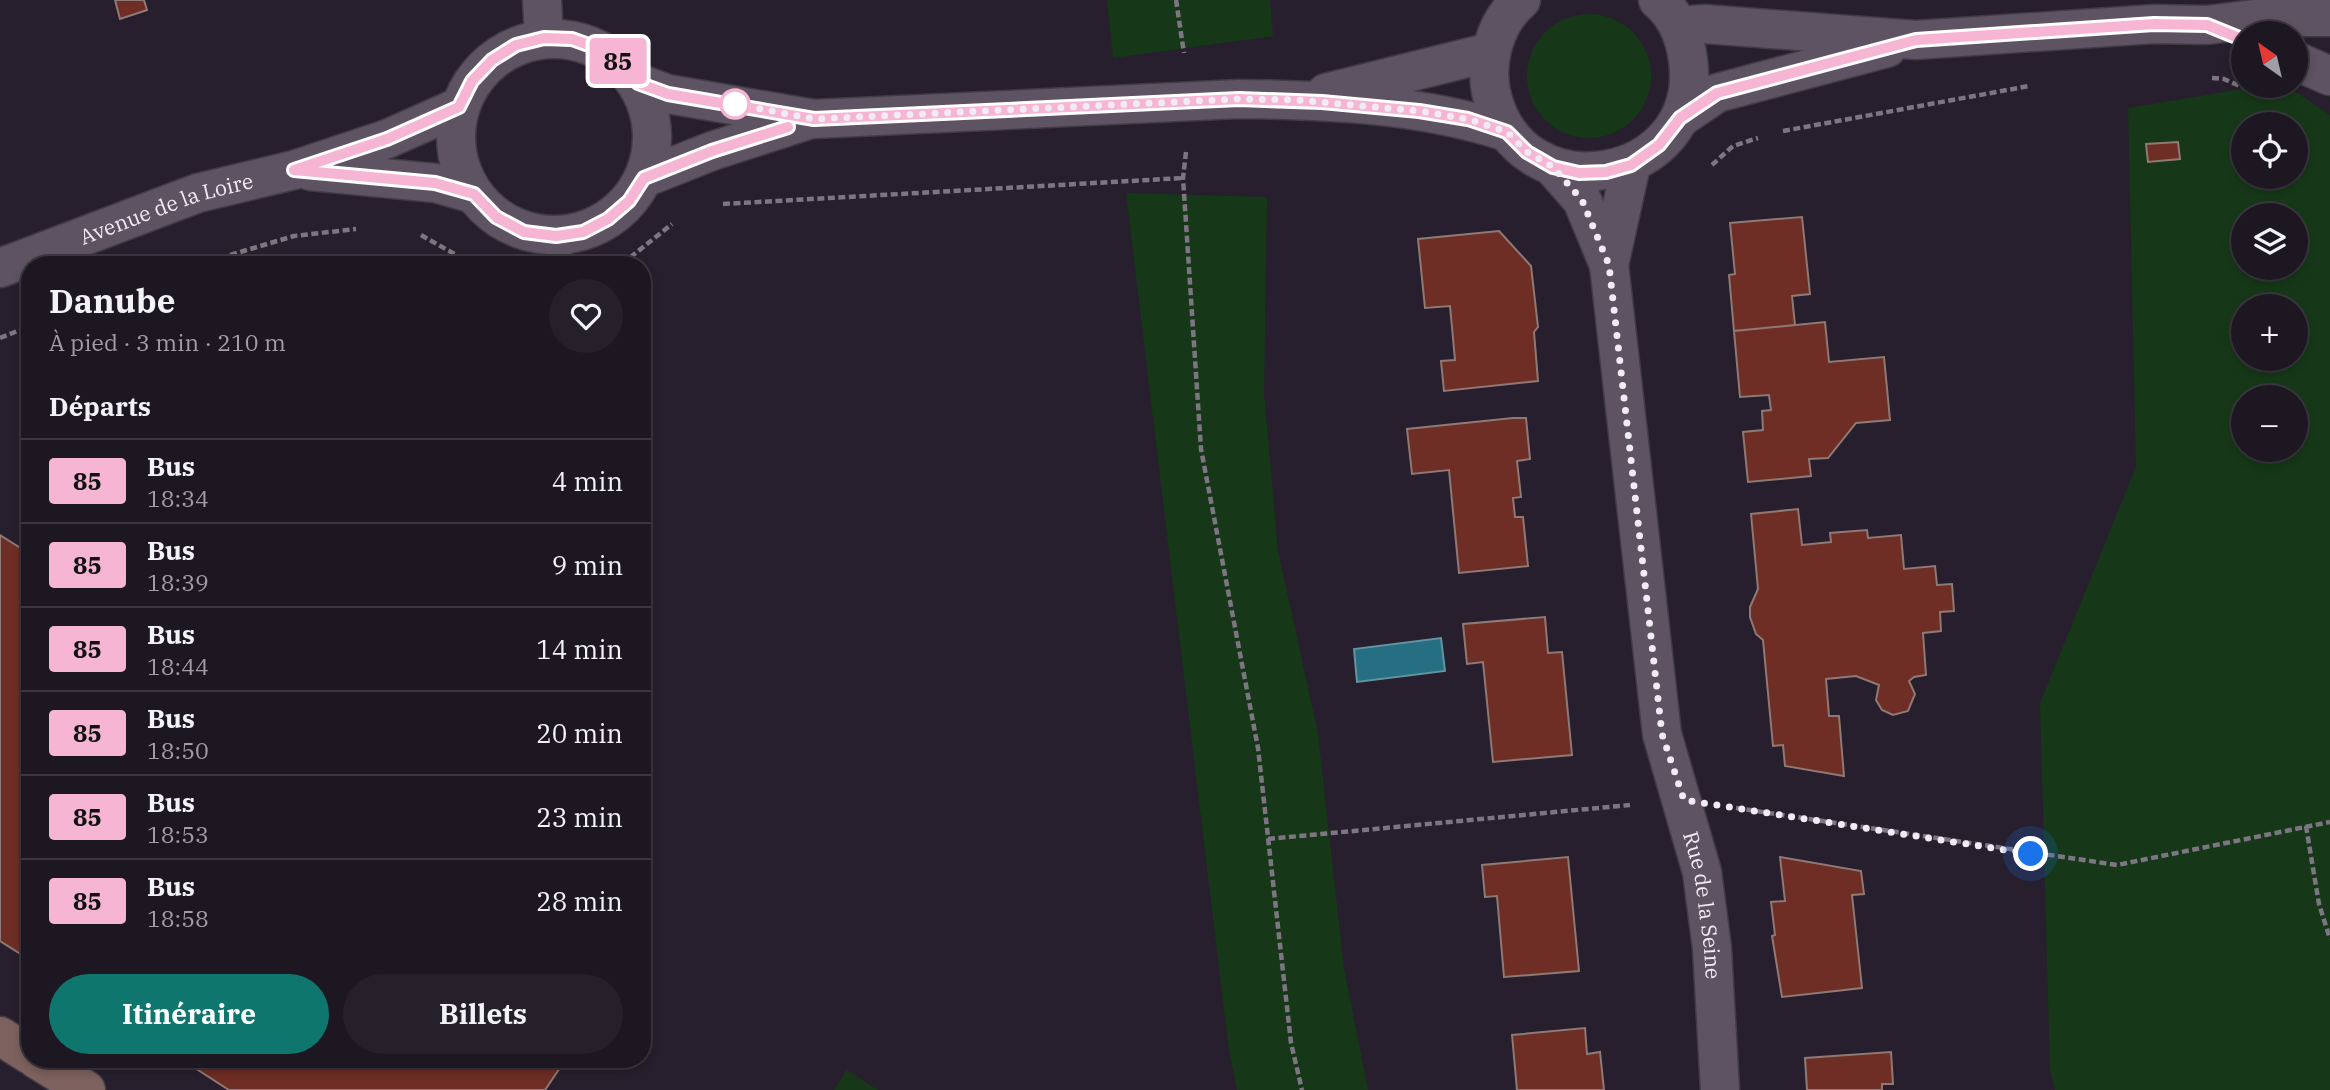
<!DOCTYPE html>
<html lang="fr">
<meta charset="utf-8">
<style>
body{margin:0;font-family:"IBM Plex Serif",serif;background:#25202a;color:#f1f3f6;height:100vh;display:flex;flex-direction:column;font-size:26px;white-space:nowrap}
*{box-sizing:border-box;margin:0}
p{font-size:23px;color:#a09fa5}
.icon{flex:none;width:38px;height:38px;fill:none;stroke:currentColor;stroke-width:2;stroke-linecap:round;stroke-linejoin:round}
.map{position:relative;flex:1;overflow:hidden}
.panel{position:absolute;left:21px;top:256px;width:630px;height:812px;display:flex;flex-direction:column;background:#1d1722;border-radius:28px;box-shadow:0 4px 10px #0003,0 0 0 2px #3b3640}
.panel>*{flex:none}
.badge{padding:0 14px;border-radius:5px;font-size:24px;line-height:46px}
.needle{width:46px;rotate:326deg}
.tools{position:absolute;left:2231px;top:21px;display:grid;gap:14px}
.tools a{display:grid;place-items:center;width:77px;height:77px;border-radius:50%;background:#1d1722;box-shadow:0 4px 10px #0003,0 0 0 2px #3b3640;font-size:35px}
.you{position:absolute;width:35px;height:35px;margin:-18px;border:5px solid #fff;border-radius:50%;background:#1a73e8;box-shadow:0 0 0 10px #1a73e833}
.map>.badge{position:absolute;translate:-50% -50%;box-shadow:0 0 0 4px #fff}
h2{padding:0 28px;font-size:26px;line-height:63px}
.round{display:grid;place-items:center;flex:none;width:74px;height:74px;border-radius:37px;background:#25202a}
.head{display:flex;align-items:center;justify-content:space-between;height:119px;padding:0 28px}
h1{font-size:33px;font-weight:700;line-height:52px}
.cta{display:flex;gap:14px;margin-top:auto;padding:14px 28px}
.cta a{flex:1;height:80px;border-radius:42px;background:#0f766e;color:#fff;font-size:28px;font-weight:700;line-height:80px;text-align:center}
.cta a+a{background:#25202a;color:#f1f3f6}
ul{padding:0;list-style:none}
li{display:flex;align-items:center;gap:21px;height:84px;padding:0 28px;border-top:2px solid #3b3640}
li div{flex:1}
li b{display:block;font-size:26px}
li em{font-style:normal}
li .badge{min-width:77px;font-weight:700;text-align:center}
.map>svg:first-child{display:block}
</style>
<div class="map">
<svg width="2330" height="1090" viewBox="0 0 2330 1090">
<rect width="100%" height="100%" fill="#271f2d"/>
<path fill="#163818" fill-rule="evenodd" d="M1107,0H1270L1273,36L1113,58Z
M1527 76a62 62 0 1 1 124 0a62 62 0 1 1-124 0Z
M2261,86H2287L2330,115V1090H2055L2050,1069L2040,703L2136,467L2128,108ZM2244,124H2296V177H2244ZM2244,215H2296V268H2244ZM2244,306H2296V359H2244ZM2244,397H2296V450H2244Z
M1126,193L1267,197L1264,393L1278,551L1318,733L1344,969L1368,1090H1237L1229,1051Z
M847,1070L878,1090H834Z"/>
<path fill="#266f82" stroke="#6394a4" stroke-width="2" d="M1441,638L1445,671L1357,682L1354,649Z"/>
<path fill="#6e2d25" stroke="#8f7975" stroke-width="2" d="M115,0H144L147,10L120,19Z
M2178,142L2180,159L2148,162L2146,144Z
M1802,217L1810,294L1792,296L1795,325L1734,331L1729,275L1735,274L1730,223Z
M1499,231L1531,266L1538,327L1534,332L1538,381L1444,391L1441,361L1455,360L1450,306L1425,308L1418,239Z
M1825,322L1829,362L1884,357L1890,420L1856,423L1828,458L1809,459L1811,476L1748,482L1743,432L1763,430L1762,411L1771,410L1769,395L1740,397L1734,331Z
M1513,418H1526L1530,459L1517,461L1521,497L1513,498L1515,517H1523L1528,566L1459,573L1449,470L1412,474L1407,429Z
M1798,509L1802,545L1831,542L1830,533L1867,530L1868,538L1901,535L1904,569L1935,566L1937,585L1952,584L1954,611L1940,612L1941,631L1923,633L1926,675L1914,677L1909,681L1915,694L1908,711L1893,715L1882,710L1876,700L1879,685L1856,676L1826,679L1829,716H1839L1844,776L1785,766L1783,745L1773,746L1763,640L1756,634L1750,617V607L1758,589L1751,514Z
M0,535L30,554V960L0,941Z
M1545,617L1548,653L1562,652L1572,755L1493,762L1483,662L1467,664L1463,624Z
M1568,857L1579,971L1504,977L1497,896L1485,897L1482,865Z
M1780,857L1861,871L1864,894L1852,895L1862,988L1782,997L1772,936L1775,935L1771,902L1785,901Z
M1585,1028L1587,1054L1600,1052L1604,1090H1517L1512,1035Z
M1891,1052L1893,1084H1882V1090H1807L1805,1058Z
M181,1059H566L545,1090H229Z"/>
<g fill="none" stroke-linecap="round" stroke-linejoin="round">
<defs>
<path id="service" d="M556,236L560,264"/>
<g id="minor">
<path d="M542,0L544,38"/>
<path d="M1521,0C1495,22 1485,60 1491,92C1518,218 1705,184 1688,60C1685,37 1676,15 1658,0"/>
<path d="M1679,26L1705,24L1916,40L2154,24L2207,25L2271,17H2330"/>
<circle cx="554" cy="137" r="98"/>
<path d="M2296,61L2330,76"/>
<path d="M638,83L668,94L814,119L1239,99C1329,100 1422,104 1507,132"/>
<path d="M1326,93L1491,52"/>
<path d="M1680,118L1717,93L1887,48"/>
<path id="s1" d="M1553,167L1582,200L1609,265L1662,734L1702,872L1712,948L1720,1090"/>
<path d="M310,171L435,183L474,194"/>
<path d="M644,178L712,151L808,120"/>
<path d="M1609,265L1631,165"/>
<path id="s2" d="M0,268L198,193L294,170L387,139L459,107"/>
</g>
<path id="secondary" d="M0,1036L30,1055
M36,1059L86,1090"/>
</defs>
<use href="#service" stroke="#413b46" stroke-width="29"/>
<use href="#minor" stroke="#413b46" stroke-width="41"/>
<use href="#secondary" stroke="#413b46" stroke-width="41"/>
<path stroke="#7d7682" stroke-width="4.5" stroke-dasharray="7 3.5" stroke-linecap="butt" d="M1176,0L1184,53
M2212,78L2224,79L2256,93
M1783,131L2029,86
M1186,152L1183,178L1201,449L1258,748L1291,1043L1302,1090
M1712,165L1733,146L1758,138
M723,204L1183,178
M421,235L472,264
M200,264L294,236L356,229
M622,264L672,224
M0,338L30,326
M1736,808L2117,865L2330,822
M2306,826L2319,904L2330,939
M1268,839L1630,805"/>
<use href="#service" stroke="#5d5363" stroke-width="26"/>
<use href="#minor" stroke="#5d5363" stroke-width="38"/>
<use href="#secondary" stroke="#7c615e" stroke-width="38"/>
</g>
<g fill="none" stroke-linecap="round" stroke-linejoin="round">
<defs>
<path id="line" d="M788,127L712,151L644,178L629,201L608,219L583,232L556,236L524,232L496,217L474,194L435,183L294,170L387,139L459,107L472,81L492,60L516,45L544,38L572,39L597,48L620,63L638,83L668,94L814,119L1239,99L1322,102L1419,111L1468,119L1507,132L1527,152L1553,167L1579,173L1606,172L1631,165L1659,145L1680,118L1717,93L1916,40L2154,24L2207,25L2244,40"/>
</defs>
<use href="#line" stroke="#fff" stroke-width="16"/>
<use href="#line" stroke="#f5b5d3" stroke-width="10"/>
<path stroke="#f0ebf4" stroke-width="7" stroke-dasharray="0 12.6" d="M735,104L814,119L1239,99L1297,100L1419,111L1468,119L1507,132L1527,152L1553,167L1582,200L1609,265L1662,734L1684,800L2031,854"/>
</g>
<circle fill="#fff" stroke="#f5b5d3" stroke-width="3.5" cx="735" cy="104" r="14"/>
<g text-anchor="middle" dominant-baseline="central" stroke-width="6" stroke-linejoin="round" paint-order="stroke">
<g font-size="21" fill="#f0ebf4" stroke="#271f2d">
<text stroke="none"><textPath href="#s2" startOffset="177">Avenue de la Loire</textPath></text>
<text stroke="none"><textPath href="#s1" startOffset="763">Rue de la Seine</textPath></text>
</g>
</g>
</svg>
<div class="tools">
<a><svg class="needle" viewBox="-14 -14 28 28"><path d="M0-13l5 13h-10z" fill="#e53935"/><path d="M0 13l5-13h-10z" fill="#a09fa5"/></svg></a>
<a><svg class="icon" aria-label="locate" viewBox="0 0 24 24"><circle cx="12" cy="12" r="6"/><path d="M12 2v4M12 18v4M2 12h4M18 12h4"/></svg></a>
<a><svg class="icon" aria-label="layers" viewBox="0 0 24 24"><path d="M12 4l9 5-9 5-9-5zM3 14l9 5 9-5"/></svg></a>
<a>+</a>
<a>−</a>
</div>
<div class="you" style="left:2031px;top:854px"></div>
<b class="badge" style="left:618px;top:61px;background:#f5b5d3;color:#111">85</b>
<section class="panel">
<div class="head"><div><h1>Danube</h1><p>À pied · 3 min · 210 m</p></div><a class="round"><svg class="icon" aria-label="heart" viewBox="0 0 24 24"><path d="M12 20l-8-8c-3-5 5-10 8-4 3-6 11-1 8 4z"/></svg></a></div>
<h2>Départs</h2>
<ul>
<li><span class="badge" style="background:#f5b5d3;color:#111">85</span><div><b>Bus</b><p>18:34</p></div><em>4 min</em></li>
<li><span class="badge" style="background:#f5b5d3;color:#111">85</span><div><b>Bus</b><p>18:39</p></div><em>9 min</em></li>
<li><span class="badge" style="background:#f5b5d3;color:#111">85</span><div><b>Bus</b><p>18:44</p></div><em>14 min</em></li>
<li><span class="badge" style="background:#f5b5d3;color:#111">85</span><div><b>Bus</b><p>18:50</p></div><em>20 min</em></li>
<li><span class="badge" style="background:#f5b5d3;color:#111">85</span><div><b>Bus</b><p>18:53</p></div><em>23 min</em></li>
<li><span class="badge" style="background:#f5b5d3;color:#111">85</span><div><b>Bus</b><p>18:58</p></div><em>28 min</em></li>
</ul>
<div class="cta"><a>Itinéraire</a><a>Billets</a></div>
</section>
</div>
